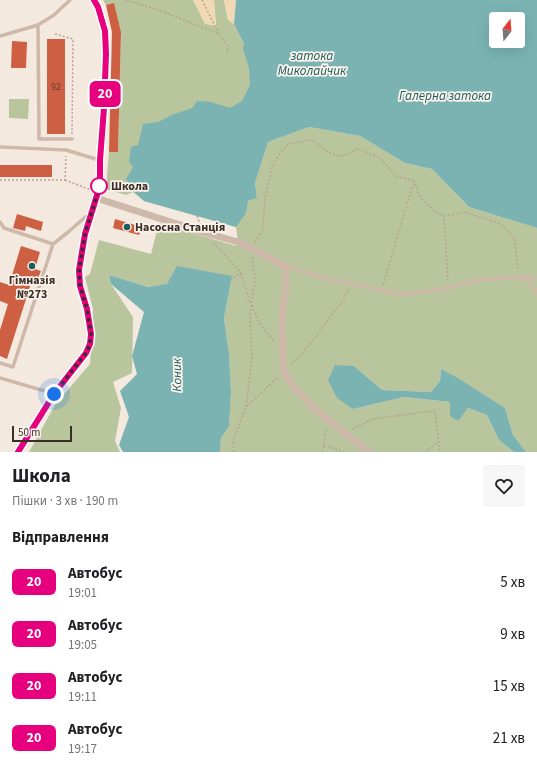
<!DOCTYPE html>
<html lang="uk">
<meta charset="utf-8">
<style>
body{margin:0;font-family:"Source Sans 3",sans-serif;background:#f6f6f6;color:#202124;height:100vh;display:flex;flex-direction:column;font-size:15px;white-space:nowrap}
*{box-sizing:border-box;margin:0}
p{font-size:13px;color:#757577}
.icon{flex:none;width:22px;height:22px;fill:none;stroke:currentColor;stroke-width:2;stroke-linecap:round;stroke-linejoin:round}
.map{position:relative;height:452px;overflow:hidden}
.sheet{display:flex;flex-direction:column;background:#fff;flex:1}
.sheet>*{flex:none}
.badge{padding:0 8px;border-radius:6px;font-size:14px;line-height:26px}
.needle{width:26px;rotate:17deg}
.controls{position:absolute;left:489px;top:12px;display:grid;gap:8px}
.controls a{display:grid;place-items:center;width:36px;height:36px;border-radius:4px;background:#fff;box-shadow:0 4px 16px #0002;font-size:20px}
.scale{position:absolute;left:12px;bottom:10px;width:60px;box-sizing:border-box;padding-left:4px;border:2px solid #3a2e29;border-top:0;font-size:11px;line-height:14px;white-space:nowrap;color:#3a2e29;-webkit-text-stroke:3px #fbf3eb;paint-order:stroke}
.you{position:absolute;width:20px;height:20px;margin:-10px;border:3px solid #fff;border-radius:50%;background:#1a73e8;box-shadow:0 0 0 6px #1a73e833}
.map>.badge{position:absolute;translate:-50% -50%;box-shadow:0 0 0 2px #fff}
h2{padding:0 12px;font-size:15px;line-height:36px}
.round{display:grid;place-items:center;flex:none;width:42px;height:42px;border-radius:4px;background:#f6f6f6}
.overview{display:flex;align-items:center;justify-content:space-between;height:68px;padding:0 12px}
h1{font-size:19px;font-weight:700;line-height:30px}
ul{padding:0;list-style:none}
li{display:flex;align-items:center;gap:12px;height:52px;padding:0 12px}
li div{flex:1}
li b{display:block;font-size:15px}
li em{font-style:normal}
li .badge{min-width:44px;font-weight:700;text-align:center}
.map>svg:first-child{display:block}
</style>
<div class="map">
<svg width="537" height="452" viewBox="0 0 537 452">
<rect width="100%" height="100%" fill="#f4e9de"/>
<path fill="#b8c59d" d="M103,0H193L216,26L214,0H224L228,20L234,24L244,44L263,105L246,213L248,201L257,197L255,183L268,142L309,127L360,136L405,163L432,169L469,207L537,228V452H526L513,435L505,408L441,369L440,381L431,392L382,390L354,366L353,409L404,397L450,402L457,421L468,408L487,415L499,440L514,452H220L221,438L229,425L231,392L229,354L224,318L232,276L148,287L109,275L111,284L133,317L132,373L113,382L121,408L115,441L120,452H29L55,405L90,364L93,309L85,277L90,274L99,240L151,254L159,223L236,246L238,242L236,227L144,201L133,192L126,195L106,189L109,152H118L121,32L114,4L106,5Z
M9,99H29L28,119L9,118Z"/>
<path fill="#f1dab3" d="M193,0H214L216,26L205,24Z
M224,0H236L234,24L228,20Z"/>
<path fill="#7bb3b3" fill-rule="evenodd" d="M236,0H537V228L469,207L432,169L405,163L360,136L309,127L268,142L255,183L257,198L248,201L246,213L236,227L144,201L133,191L126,179L133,167L129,162L131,147L138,145L143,124L158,122L172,115L192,108L197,101L211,102L230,108L242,101L250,85L249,68L243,49L244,44L234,24ZM496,19H518V41H496Z
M177,266L232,276L224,318L229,354L231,392L229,426L221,438L220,452H123L119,445L129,417L120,391L137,374L132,356L144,312L111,284L109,275L148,287L167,284Z
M335,365L354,366L382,390L431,392L440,381L441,369L456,377L505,408L513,435L526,452H514L499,440L487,415L468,408L458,421L450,416V402L404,397L353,409L337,398L328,380Z"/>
<path fill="#cd6043" d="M114,3L121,32L118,152H109L112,32L106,5Z
M47,39H65V134H47Z
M12,41L27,42L26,68H11Z
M0,165H52V177H0Z
M17,214L43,222L41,231L26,226L25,231L13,228Z
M115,219L142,227L139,235L113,228Z
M21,246L40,252L35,269L41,271L38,278L33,277L7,359L0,356V330L8,304L0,301V282L9,285Z"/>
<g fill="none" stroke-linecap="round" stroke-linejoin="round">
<path stroke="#baa293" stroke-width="1.5" stroke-dasharray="2 2" stroke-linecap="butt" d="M126,0L164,12L219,34L228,46L227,53
M202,0L219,34
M55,34L73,39L72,134
M0,180H65L66,156
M65,180L91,190
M197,216L200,224
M444,216L465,212L501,224L515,240L518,271
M255,242L263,230L265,197L272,168L278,156L288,144L312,140C328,152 339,164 357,148L380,158L396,176L414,181
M213,243L224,254L241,273L231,280
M241,273L250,302
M383,285L414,181L420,198L436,212L444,216L448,283
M252,305L260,324L275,342
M291,365L307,348L344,299L349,288
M246,407L278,377
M352,429L373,419L424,412L435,411L440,452
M324,445L344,452
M234,452L233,441L246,407L252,357L250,316L252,297L255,281L252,257
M322,452L324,445L326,428
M425,452L438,442"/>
<path stroke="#ceb8a9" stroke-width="3.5" d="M38,25L39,139H72
M0,36L38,25L54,15L70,0
M0,147L66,150L99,160
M0,222L4,228L53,244
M286,266L327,279L400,294L439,290L479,280L519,277L529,281L537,293
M520,277H537
M0,363L13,367L53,244L67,233L90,213
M0,378L55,394"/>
<path stroke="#ceb8a9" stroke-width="7" d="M96,198L202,232L238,242L251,248L285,266L286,289L283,307L282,324L283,358L284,372L294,387L316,410L369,452
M18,452L55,394L86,353L90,344L91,334L87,309L80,286L79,270L85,234L98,192L100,176V160L104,108L106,54L105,31L98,7L94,0"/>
</g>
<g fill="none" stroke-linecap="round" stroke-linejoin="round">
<defs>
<path id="line" d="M18,452L54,394L86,353L90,344L91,334L87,309L80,286L79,270L85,234L98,192L100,176V160L104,108L106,54L105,31L98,7L94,0"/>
</defs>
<use href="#line" stroke="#fff" stroke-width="9"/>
<use href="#line" stroke="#e6007e" stroke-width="6"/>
<path stroke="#3a2e29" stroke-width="4" stroke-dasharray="0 7.2" d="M54,394L86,353L90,344L91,334L87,309L80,286L79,270L85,234L98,192L99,185V186"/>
</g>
<circle fill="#fff" stroke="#e6007e" stroke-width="2" cx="99" cy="186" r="8"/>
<g fill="#1b5d5f" stroke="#fbf3eb" stroke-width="1.5">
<circle cx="127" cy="227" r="4"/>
<circle cx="32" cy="266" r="4"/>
</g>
<g text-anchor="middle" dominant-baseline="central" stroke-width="3.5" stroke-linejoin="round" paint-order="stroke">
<g font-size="10" fill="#5f3a30">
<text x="56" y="87">92</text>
</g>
<g font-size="12" font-weight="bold" fill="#3a2e29" stroke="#fbf3eb" text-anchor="start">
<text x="111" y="186">Школа</text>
</g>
<g font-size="12" font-weight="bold" fill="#3a2e29" stroke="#fbf3eb" text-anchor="start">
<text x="135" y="227">Насосна Станція</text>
<text x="32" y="280" text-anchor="middle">Гімназія<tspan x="32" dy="14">№273</tspan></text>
</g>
<g font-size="13" font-style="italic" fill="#1b5d5f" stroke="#fbf3eb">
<text x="312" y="56">затока<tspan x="312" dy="15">Миколайчик</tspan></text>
<text x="445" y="96">Галерна затока</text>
<text transform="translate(177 375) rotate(-91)">Коник</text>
</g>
</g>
</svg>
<div class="controls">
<a><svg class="needle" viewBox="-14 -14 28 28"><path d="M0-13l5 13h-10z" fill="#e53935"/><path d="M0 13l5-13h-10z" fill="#757577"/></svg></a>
</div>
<div class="scale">50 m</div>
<div class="you" style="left:54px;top:394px"></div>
<b class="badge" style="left:105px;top:94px;background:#e6007e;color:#fff">20</b>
</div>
<section class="sheet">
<div class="overview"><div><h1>Школа</h1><p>Пішки · 3 хв · 190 m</p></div><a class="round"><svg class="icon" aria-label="heart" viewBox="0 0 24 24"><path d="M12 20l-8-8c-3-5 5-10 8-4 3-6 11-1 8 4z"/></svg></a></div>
<h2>Відправлення</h2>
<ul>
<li><span class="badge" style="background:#e6007e;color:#fff">20</span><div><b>Автобус</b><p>19:01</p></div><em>5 хв</em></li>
<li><span class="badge" style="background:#e6007e;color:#fff">20</span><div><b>Автобус</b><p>19:05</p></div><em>9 хв</em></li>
<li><span class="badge" style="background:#e6007e;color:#fff">20</span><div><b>Автобус</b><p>19:11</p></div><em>15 хв</em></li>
<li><span class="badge" style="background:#e6007e;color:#fff">20</span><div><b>Автобус</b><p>19:17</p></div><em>21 хв</em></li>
</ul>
</section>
